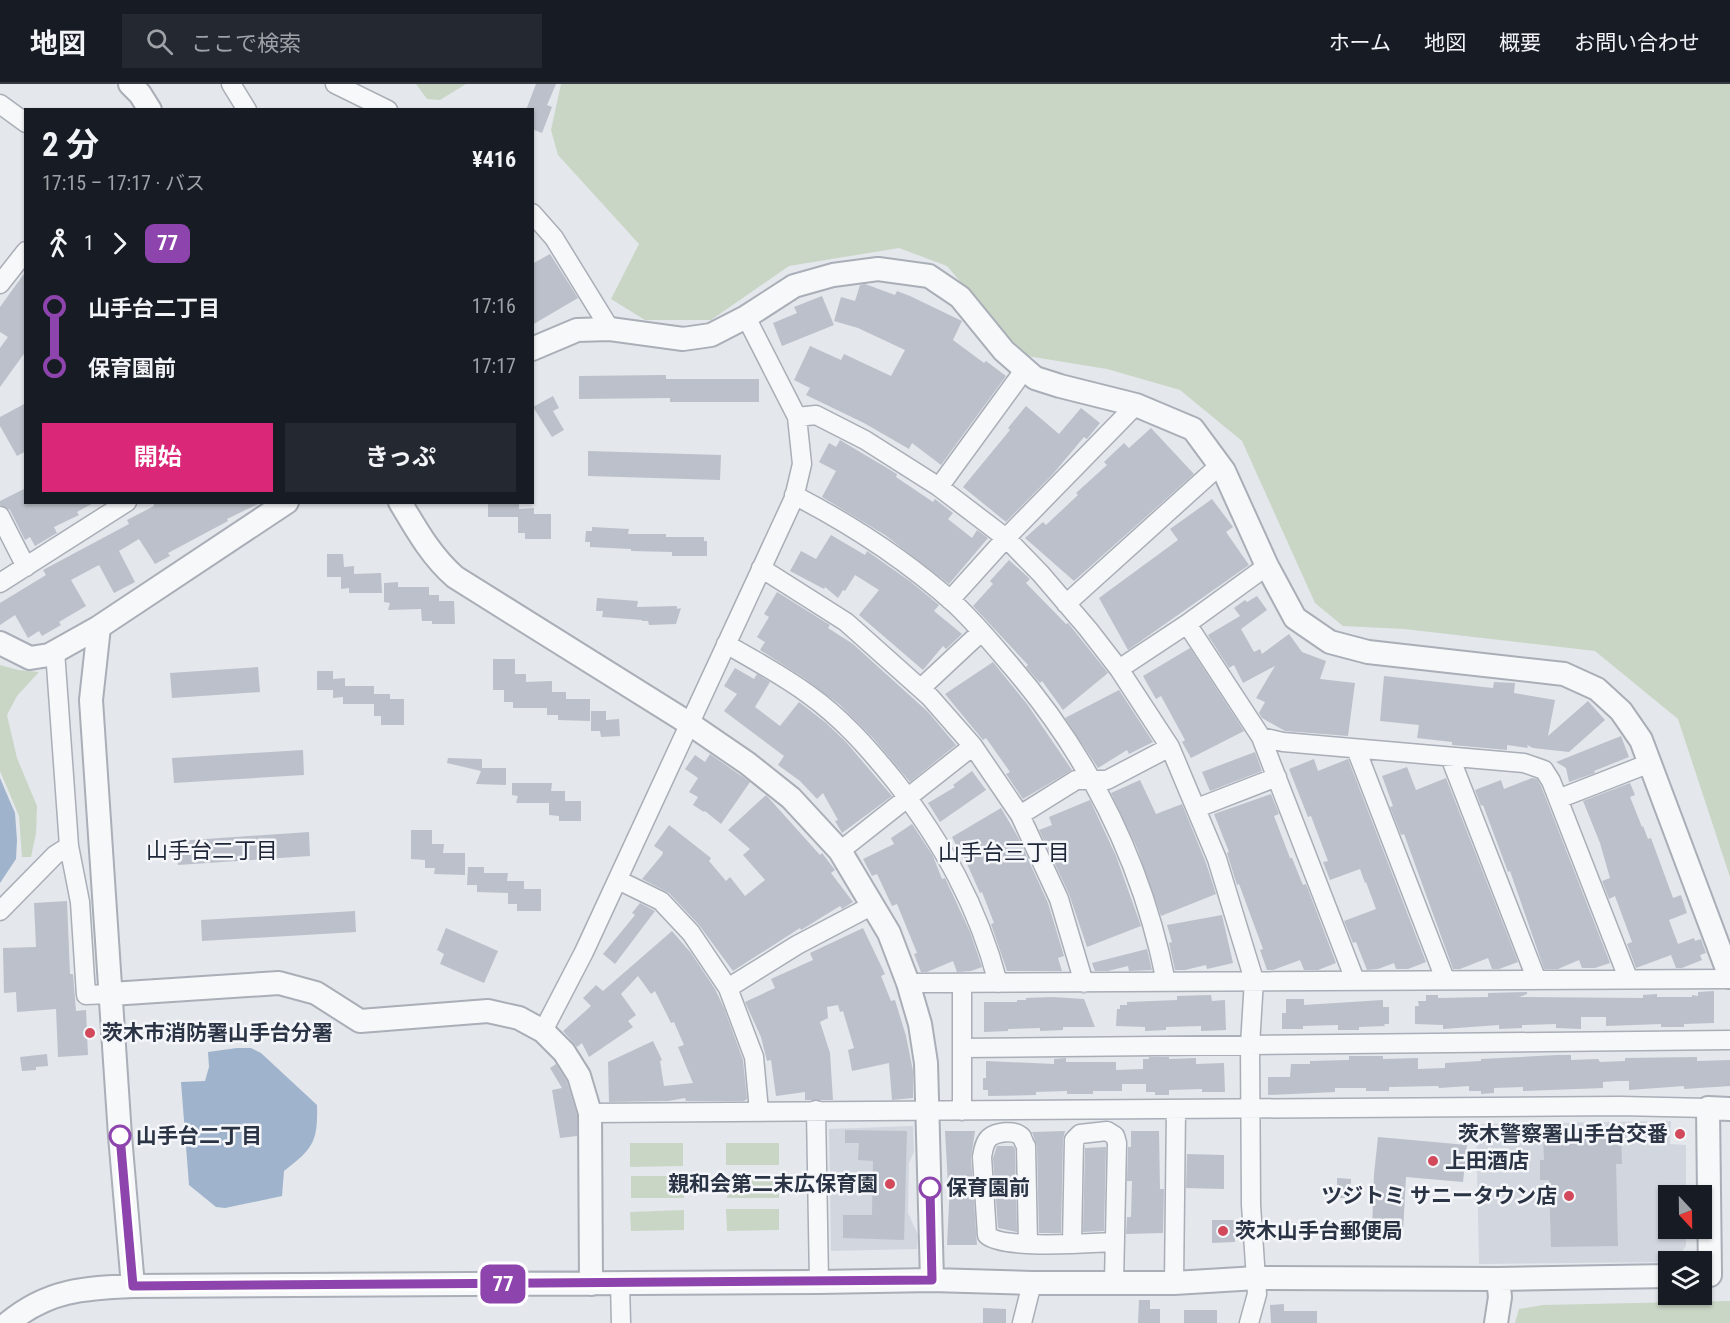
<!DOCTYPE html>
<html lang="ja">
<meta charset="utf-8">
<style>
body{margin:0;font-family:"Roboto Condensed","Noto Sans JP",sans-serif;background:#242831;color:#f1f3f6;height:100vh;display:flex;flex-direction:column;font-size:22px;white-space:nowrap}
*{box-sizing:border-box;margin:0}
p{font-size:20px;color:#9ea1a6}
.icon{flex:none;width:33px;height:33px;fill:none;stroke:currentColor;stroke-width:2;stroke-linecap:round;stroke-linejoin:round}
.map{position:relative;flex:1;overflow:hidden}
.side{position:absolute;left:24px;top:24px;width:510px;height:396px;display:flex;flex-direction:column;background:#171b24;border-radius:0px;box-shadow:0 2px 4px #0004}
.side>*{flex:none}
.badge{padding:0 12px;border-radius:9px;font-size:21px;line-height:39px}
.needle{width:39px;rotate:158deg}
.buttons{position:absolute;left:1658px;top:1101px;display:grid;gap:12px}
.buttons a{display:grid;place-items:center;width:54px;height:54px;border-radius:0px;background:#171b24;box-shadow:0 2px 4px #0004;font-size:30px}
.map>.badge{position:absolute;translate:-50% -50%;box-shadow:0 0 0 3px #fff}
.legs{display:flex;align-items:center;gap:9px;height:66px;padding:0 18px;font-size:20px}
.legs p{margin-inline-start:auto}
.headline{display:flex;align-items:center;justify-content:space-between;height:102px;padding:0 18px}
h1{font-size:33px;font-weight:700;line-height:45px}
.cta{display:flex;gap:12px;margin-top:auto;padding:12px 18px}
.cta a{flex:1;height:69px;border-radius:0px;background:#db2777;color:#fff;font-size:24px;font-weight:700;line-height:69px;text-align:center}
.cta a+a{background:#242831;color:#f1f3f6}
ul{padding:0 18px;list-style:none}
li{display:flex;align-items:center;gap:21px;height:60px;font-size:22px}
li i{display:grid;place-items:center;width:9px;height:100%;margin:0 8px;background:currentColor}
li i::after{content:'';width:15px;height:15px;margin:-8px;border:4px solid;border-radius:50%;background:#171b24}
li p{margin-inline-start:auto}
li:first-child i{background:linear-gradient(#0000 50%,currentColor 0)}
li:last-child i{background:linear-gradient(currentColor 50%,#0000 0)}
header{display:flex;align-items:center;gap:36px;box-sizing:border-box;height:84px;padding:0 30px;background:#171b24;border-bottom:2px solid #363941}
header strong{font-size:28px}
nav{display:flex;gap:33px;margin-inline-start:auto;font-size:21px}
.search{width:420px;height:54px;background:#242831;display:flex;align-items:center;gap:15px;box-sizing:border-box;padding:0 21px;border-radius:0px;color:#9ea1a6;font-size:22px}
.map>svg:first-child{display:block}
</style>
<header>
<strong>地図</strong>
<div class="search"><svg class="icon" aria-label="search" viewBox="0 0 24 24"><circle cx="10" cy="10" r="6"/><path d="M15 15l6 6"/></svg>ここで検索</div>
<nav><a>ホーム</a><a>地図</a><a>概要</a><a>お問い合わせ</a></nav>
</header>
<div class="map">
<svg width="1730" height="1239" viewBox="0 0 1730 1239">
<rect width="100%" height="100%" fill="#e4e7ec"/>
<path fill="#d2d6de" d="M1671,1037L1670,1060L1686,1061V1111L1668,1112V1144L1686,1145V1162L1676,1175L1665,1178L1479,1180L1476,1040Z
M913,1042L914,1068L909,1079L908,1129L918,1151L917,1165L831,1167L829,1045Z"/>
<path fill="#c9d6c5" d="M416,0H466L440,16L427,15Z
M561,0H1730V793L1678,635L1595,567L1404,545L1343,542L1315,519L1242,357L1180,306L1107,285L1027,272L996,240L947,182L899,164L789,182L711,236H645L611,215L639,160L558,71L551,46Z
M0,581L18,586L39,588L17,612L7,631L17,674L37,722L36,749L31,773H22L19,732L0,687Z
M630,1059H683V1082L630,1083Z
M726,1059H779V1081H726Z
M631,1092H684V1114H631Z
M779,1092V1114H727V1093Z
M726,1125H779V1146L727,1147Z
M684,1126V1146L631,1147L630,1128Z
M1730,1217V1239H1515L1519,1225L1543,1221Z"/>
<path fill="#9fb4cc" d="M0,694L15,729L17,756L16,775L0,799Z
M237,964H251L261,969L317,1021C318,1058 313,1065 284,1087L282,1112L225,1124L216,1123L189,1101L181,998L205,997L209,983L208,968Z"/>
<path fill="#bbc0ca" d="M536,0H556L547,21L552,23L542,49L532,45V26H526Z
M550,170L578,214L532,241V180Z
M26,187V267L0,303V264L8,253L0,248V223Z
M865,200L895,211L897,207L910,212L962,237L953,256L984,279L986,277L1006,292L941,381L912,359L909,365L864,339L806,311L810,304L794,296L810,262L841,276L844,270L891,292L905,266L858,244L834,237L841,213L855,217L860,201Z
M822,212L834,241L782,262L773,239L797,229L794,223Z
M666,291V295H759V318H670V314L579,315V292Z
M553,312L559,324L553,327L564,346L552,353L533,323Z
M26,319V367L17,372L0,342V333Z
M1026,322L1059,350L1081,324L1100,339L1087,355L1084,353L1053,390L1006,438L963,403L1010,346L1008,344Z
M1151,344L1194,390L1074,497L1025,454L1043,438L1046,441L1078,411L1076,409L1107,381L1104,378L1124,359L1129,364Z
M840,356L897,390L896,393L933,418L935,415L953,429L948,435L972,454L977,446L988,454L949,500L885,451L822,413L836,387L819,378L829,359L836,363Z
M588,367L721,371L720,396L588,392Z
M26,404V418H95L77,428L79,431L54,443L57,449L35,462L30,453L25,456L10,426L0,421V417Z
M1212,415L1233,443L1226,448L1249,481L1128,566L1099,514L1178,456L1170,445Z
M153,418H262L227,435L228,437L168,469L170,472L155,480L139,455L119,467L135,498L114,509L99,481L71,496L86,522L59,538L61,541L42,552L39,547L28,554L15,531L0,541V519L46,491L43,486L129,440L127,436L154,422Z
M488,418H519V425L534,424V430H551V455H525V449H518V433H488Z
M592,443L629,445L628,450H666V453H704V457H707V472H672V468L631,467V465L590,463V458H585L586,447H592Z
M831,451L865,471L867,467L911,498L939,521L934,527L962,550L946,565L943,562L923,586L859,531L879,506L855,491L845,507L843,506L838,514L825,503L824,505L790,487L801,467L816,475Z
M327,470H343L344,483L354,482V490L381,489L382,509H349V504L341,505V493H327Z
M1009,476L1030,495L1026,499L1066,540L1068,539L1108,589L1063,626L1042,597L1040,599L1026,583L1028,581L973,522L993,500L990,497Z
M398,498V503H429V511H439V517H454L455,540H432V537H422L421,525L388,526L390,519L384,518V499Z
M777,508L830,541L828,544L853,560L928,628L956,661L910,698L873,654L840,621L804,594L760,566L765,558L757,553L769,533L764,530Z
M1257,512L1267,526L1241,545L1254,568L1260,565L1262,570L1289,550L1302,568L1326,577L1320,595L1355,599L1348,652L1285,647L1262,634L1259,629L1265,618L1256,614L1275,582L1243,599L1234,581L1229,584L1209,553L1208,551L1240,532L1234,524L1245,516L1247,518Z
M597,514L638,517L637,523L677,522V525L681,524L676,540L649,541L648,537H642V536L602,533L603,527H596Z
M1190,564L1244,647L1191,674L1182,658L1185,656L1161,612L1156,615L1143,592Z
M493,575H515V590H526V598L552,597V608H566V615H590V637L558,636V631H547V624H513V618H504V606H493Z
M993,578L1027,620L1072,686L1023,715L1006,690L1010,688L986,654L983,656L945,610Z
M258,583L260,608L172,614L170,589Z
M735,584L754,595L757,590L770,598L755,623L780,642L799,618L825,638L846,658L892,712L842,749L835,737L838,736L823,709L817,715L800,697L778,681L784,672L724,627L737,610L724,602Z
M317,587H333V595L345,594V602H374V610H390V615H404V641H381V632H374V620H343V613L333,614V606H317Z
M1384,592L1493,604L1494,598L1515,599L1514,609L1555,616L1548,652L1588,617L1605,636L1569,668L1533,664L1527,661L1528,664L1507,661V666L1452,661V658L1417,654L1419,641L1380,637Z
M1119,606L1153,658L1129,670L1127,666L1098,684L1065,634Z
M591,627H606V636L619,635L620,652L601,653L600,647H591Z
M1621,652L1629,673L1594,687L1595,689L1569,698L1566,684L1556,678Z
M303,666L304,691L174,699L172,674Z
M1255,668L1262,687L1210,707L1202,688Z
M710,670L750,698L721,740L705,727L704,728L693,721L698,713L689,708L698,694L685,685L695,671L705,678Z
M448,674L482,675V684H506V701L476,700L481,687L447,679Z
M1314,675L1318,687L1348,675L1426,878L1408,885H1396L1394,879L1378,885L1367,886L1356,858L1353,859L1344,837L1376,825L1366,798L1365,799L1360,785L1330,796L1323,778L1328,777L1311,732L1308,733L1289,685Z
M1407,683L1416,706L1446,694L1518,878L1499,885H1492L1488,874L1460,885H1453L1404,750L1401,751L1390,723L1393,722L1382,692Z
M972,687L986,706L940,738L928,719L955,703L953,701Z
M1532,694L1537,695L1541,702L1610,879L1595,884H1582L1579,876L1558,885H1544L1510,787L1508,788L1483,721L1481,722L1475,706L1501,696L1504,705Z
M1140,696L1156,730L1182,720L1206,779L1216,810L1161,832L1137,764L1111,709Z
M512,699H552L551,707H565V717H581V737H559V732L549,731V719H516L518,712L512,711Z
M1630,699L1635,711L1630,713L1642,743L1643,742L1648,755L1651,754L1673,814L1681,811L1687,829L1669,836L1678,860L1694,854L1695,857L1701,855L1706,869L1700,871L1702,876L1682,884H1676L1671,871L1636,884L1627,860L1632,858L1615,812L1609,815L1602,797L1610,794L1600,759L1583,717Z
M1271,710L1279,730L1274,732L1290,774H1292L1303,801L1306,800L1336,879L1318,886H1304L1300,876L1273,886H1267L1260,866L1263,865L1239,800L1237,801L1227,769L1229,768L1214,730Z
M766,711L820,771L822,769L835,786L831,789L853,818L842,825L840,822L801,846L800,844L733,887L699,841L669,809L642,795L662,771L663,768L654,762L669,741L711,774L709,777L726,797L730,793L745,812L765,796L743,771L750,765L728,746Z
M1090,716L1116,772L1141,842L1087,863L1069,810L1039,746L1052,741L1049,733Z
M1001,724L1018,753L1048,819L1064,872L1058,874L1062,887H1007L991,840L994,839L982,808L980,809L959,762L957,763L952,753Z
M912,740L933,772L942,795L945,794L952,809L970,848L982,883L971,887L957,888L953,877L927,888H921L914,870L917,869L897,820L892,822L877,790L872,792L863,775L894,760L891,754Z
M411,746H432V760H444L443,769H465V791L434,790L435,784H425V776L411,775Z
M309,748L310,772L178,781L177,757Z
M468,783H484V789H508L507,797H524V805H541V827H517V820H508V809L477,808V801H467Z
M67,817L70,890H73L76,927L86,926L88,971L58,973L56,925L17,928L16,908L4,909L3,864L36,863L34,819Z
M640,819L655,827L615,880L603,870L635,831L632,829Z
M355,827L356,848L202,857L201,836Z
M1222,831L1233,879L1207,885L1206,881L1185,886H1175L1169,859L1172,858L1167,841Z
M446,844L498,867L484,899L440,880L444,870L437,866Z
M863,844L885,890L881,892L891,917L895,916L906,952L913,987V1014L892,1016L889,979L852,987L848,966L854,964L843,927L840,928L838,921L827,923L828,934L820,938L830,969L833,1016H805V1008L776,1012L771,976L767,977L761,953L745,918L775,904L771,895L813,876L810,869Z
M672,847L691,869L715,905L724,924L743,976L747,1015L744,1017H686L685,1014L668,1017L609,1018L608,978L653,957L662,976L660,977L664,1002L693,999L678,963L684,961L674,938L671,939L655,907L651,910L638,892L621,910L636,931L628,937L633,943L589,973L582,959L577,963L563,947L591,922L583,914L596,901L603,907Z
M1147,865L1152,886L1129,887L1128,882L1108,887H1095L1092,879Z
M1714,907V939L1684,940V943H1661V940L1606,942V933H1581V945L1556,944V940L1522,941V944L1499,945V941L1443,945V941L1415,940V922H1419L1418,917H1426V911H1438V914L1488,913V909L1527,908V910L1519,913L1643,914V911L1657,910V913H1692V911L1698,912V908Z
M1211,911L1212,917L1225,916L1226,946L1201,947V942L1166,943V946L1145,947V943L1116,942L1117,925H1120V921H1127V918L1177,916V912Z
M1052,913L1084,915L1095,943H1063V946L1040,947V944L1008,945V947L984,948V918H1017V916H1026V914Z
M1286,915H1304V921L1383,916V923H1389V940H1384L1385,942L1359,943V946H1338V941L1303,942V945H1282V929H1286Z
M47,970L48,982L36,983V986L22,987L20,973Z
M1557,971H1571V976L1598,975L1600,978L1625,977V974L1697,973V977L1730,976V1002L1684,1005V1002L1629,1006V997H1617L1603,998V1004L1523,1007V1003L1494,1004V1009L1481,1010V1007H1469V1002L1439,1004L1438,1002L1389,1003V1007H1366V1004H1335V1008L1268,1011V993H1290L1291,980H1310V977L1349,976V972H1383V975L1418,974V985L1445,984V979L1481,977V975Z
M1149,973H1169V975L1196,974V980L1224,979L1225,1008H1202V1005L1169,1006V1011H1155V1008H1146V1000H1122V1007H1093V1010H1067V1007L1036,1008V1011L988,1012V1006H983V994H986V977L1054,980V975L1066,974V978H1116V986L1143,985V975H1149Z
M556,980L567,998L577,1031V1052L560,1054L552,1006L562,1004L550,984Z
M845,1046L907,1047L904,1156L843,1154V1131H872L873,1077L858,1076L859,1059H845Z
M945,1047H975L971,1074L977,1161H947L950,1101H948Z
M1065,1047L1063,1056L1061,1149H1039L1037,1062L1032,1048Z
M1131,1047H1159L1160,1105H1164L1163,1149L1126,1150L1127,1133H1131L1132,1097H1127L1128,1063H1131Z
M1621,1047L1622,1080H1616L1618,1162L1551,1163L1549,1096H1540V1076H1544L1543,1049Z
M1378,1053L1467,1061L1463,1098L1406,1093L1403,1148L1372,1146L1374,1090Z
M997,1062H1013L1015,1065L1017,1148L998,1144L993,1074Z
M1106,1063L1104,1147L1083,1148L1085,1064Z
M1187,1070L1224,1071V1105L1186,1104Z
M1337,1094L1351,1095L1350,1114H1337Z
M1212,1136H1235V1158L1212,1159Z
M1139,1216H1150V1225H1160V1239H1138Z
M1284,1220V1227H1317V1239H1271L1270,1221Z
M983,1224L1006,1225V1239H983Z
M1184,1226H1217V1239H1184Z"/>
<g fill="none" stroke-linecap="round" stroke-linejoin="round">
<defs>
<path id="minor" d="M231,0L247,26
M335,0L388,26
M0,20L26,39
M532,129L554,154L610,245
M0,200L26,167
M797,333L816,331L865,356L939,403L1006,454L1041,490L1088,545L1119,585L1170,663L1217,775L1254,896L1250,961L1251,1121L1257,1210L1249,1239
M939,403L1025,285
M794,411C852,441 907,477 955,520C974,538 991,558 1007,577C1089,671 1142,776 1166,898
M0,432L26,483
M761,484L846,538L930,613L973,662L1020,731L1059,815L1084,899
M0,499L127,418
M950,516L1006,454L1136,321
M1066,520L1220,381
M1187,540L1261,653L1283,658L1524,679L1544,686L1551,697L1628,894
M726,560C754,576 782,591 808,610C842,634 869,665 895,697C943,760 978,822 998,899
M55,567L69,762
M1119,585L1187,540L1267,482
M921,604L981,548
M1261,653L1355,896
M1356,665L1445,895
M1450,673L1536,894
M1558,715L1650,679
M1197,724L1277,693
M1020,731L1076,696H1107L1170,663
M840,767L973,662
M618,796L661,817L691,849L728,904L754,973L759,1027
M0,827L55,771L69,762L80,818L86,911L111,910
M908,899L1730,895
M962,899V1027
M728,904L797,861L873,821
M543,947L584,868L794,414L802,380L797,333L746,233
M962,964L1730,956
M816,1026L819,1198
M590,1029L1620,1022L1708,1024
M1028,1159L1026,1062C1025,1061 1022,1054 1022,1053C1014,1045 996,1048 989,1054C984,1059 983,1067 982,1073L987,1151C1003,1166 1091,1159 1115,1158
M1072,1159L1074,1056L1080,1050L1107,1047L1115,1052L1117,1059L1114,1199
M620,1199L621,1239
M1174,1199L1176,1025
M1022,1239L1032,1199"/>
<path id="tertiary" d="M130,0L140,10L150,26
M532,265L577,246L610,245L683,255L711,251L746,233L794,202L833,191L878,185L929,192L960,213L1004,267L1035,294L1060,302L1136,321L1193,345L1224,387L1267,482L1295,534L1330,558L1368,568L1564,590L1597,605L1621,627L1641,656L1730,893
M400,418C416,445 431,472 455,493L690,640L747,679L791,714L840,767L889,849L908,899L920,940L926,979L932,1196
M99,543L91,616L120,1052L133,1202
M0,559L30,574L49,571L99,543L287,418
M111,910L279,899L316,909L360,937L488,927L519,934L543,947L564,968L579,992L590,1029L591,1200
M1710,1191L1708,1024L1730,1025
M8,1239C48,1206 84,1204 133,1202L819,1198L932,1196L1032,1199H1174L1257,1194L1498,1195L1668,1192
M1496,1239L1500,1213L1498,1195"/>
</defs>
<use href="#minor" stroke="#a9aeb7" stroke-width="21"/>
<use href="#tertiary" stroke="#a9aeb7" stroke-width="26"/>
<use href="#minor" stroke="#f7f8fa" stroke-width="18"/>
<use href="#tertiary" stroke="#f7f8fa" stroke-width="22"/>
</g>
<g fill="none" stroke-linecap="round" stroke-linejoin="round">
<defs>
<path id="line-1" d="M120,1052L133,1202L932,1196L930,1104"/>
</defs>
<use href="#line-1" stroke="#fff" stroke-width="14"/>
<use href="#line-1" stroke="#8e44ad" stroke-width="9"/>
</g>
<g fill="#d1495b" stroke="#f4f6f9" stroke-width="2">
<circle cx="90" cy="949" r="6"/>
<circle cx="1680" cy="1050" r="6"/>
<circle cx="1433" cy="1077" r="6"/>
<circle cx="890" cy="1100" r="6"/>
<circle cx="1569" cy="1112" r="6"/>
<circle cx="1223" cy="1147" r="6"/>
</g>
<g fill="#fff" stroke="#8e44ad" stroke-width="3">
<circle cx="120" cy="1052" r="10"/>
<circle cx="930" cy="1104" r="10"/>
</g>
<g text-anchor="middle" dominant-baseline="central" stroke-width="5" stroke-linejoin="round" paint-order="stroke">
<g font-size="21" font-weight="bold" fill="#2b3445" stroke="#f4f6f9" text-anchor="start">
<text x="102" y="949">茨木市消防署山手台分署</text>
<text x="1668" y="1050" text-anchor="end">茨木警察署山手台交番</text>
<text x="1445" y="1077">上田酒店</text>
<text x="878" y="1100" text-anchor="end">親和会第二末広保育園</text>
<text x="1557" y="1112" text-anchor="end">ツジトミ サニータウン店</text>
<text x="1235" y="1147">茨木山手台郵便局</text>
</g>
<g font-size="21" font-weight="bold" fill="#2b3445" stroke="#f4f6f9" text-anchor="start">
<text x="136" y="1052">山手台二丁目</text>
<text x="946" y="1104">保育園前</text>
</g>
<g font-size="22" fill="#1d2536" stroke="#f4f6f9">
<text x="212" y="766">山手台二丁目</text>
<text x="1004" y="768">山手台三丁目</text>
</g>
</g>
</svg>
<div class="buttons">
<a><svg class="needle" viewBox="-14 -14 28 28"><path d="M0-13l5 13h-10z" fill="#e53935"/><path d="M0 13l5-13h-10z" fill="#9ea1a6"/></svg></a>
<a><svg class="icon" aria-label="layers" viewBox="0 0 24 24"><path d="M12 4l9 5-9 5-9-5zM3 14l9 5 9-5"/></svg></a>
</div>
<b class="badge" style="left:503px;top:1200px;background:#8e44ad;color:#fff">77</b>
<section class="side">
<div class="headline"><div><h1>2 分</h1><p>17:15 – 17:17 · バス</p></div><b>¥416</b></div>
<div class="legs"><svg class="icon" aria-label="walk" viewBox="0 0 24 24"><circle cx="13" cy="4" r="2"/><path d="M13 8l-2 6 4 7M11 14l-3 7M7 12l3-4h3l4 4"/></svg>1<svg class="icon" aria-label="forward" viewBox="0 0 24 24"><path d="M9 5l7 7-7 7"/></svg><b class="badge" style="background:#8e44ad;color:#fff">77</b></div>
<ul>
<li><i style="color:#8e44ad"></i><b>山手台二丁目</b><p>17:16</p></li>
<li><i style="color:#8e44ad"></i><b>保育園前</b><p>17:17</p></li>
</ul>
<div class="cta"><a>開始</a><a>きっぷ</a></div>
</section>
</div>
